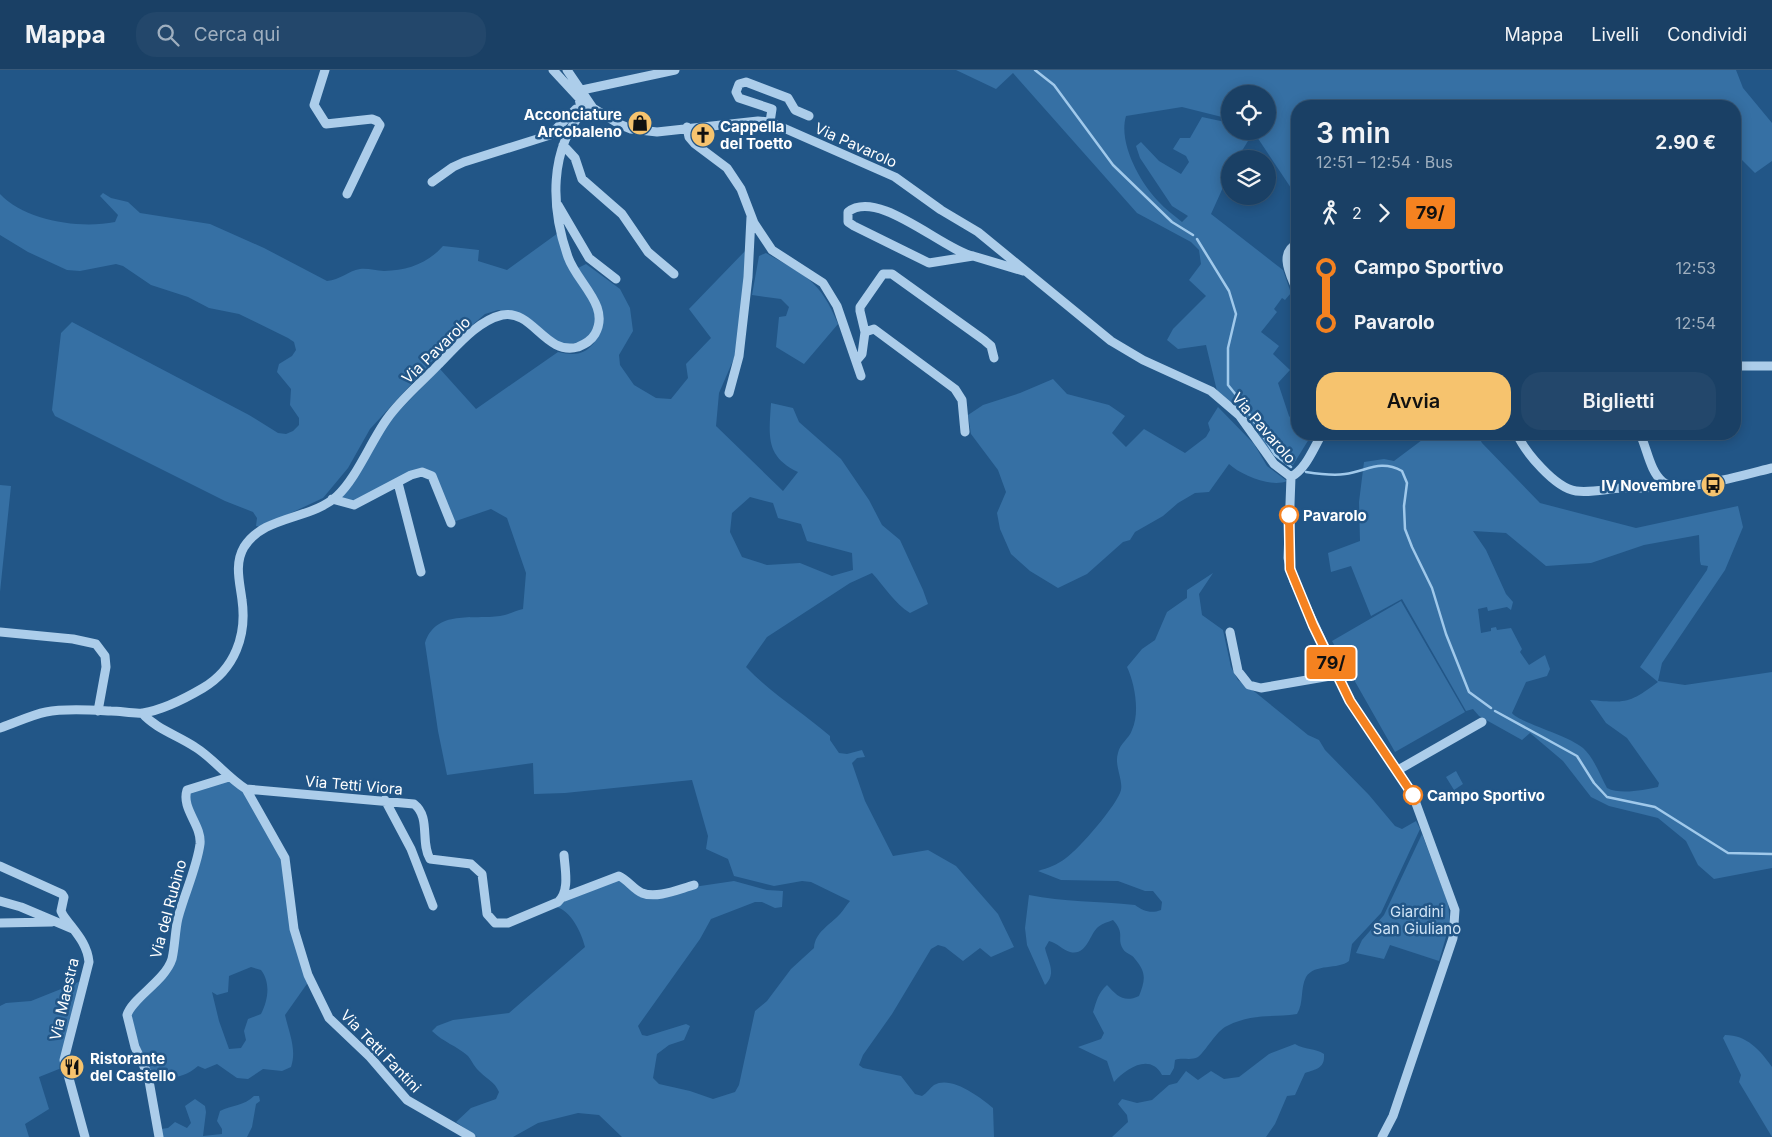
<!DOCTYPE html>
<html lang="it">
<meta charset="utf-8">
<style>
body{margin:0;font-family:Inter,sans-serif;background:#23476b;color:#f1f3f6;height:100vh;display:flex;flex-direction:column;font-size:19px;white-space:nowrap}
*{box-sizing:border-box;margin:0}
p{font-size:16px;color:#9fafbf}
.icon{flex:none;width:28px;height:28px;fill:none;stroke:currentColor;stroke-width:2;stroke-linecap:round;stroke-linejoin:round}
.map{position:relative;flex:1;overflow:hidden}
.sheet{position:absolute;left:1291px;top:30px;width:450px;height:340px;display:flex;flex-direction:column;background:#1a4065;border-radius:20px;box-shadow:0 2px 12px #0003,0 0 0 1px #385979}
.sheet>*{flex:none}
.badge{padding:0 10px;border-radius:4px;font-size:18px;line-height:32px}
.controls{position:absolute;left:1221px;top:15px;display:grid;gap:10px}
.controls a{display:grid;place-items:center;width:55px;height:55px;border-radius:50%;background:#1a4065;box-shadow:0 2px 12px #0003,0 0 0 1px #385979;font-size:25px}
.map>.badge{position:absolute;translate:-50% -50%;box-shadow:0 0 0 2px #fff}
.legs{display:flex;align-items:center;gap:8px;height:55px;padding:0 25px;font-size:16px}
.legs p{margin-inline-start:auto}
.overview{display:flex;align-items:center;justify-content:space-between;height:85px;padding:0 25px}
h1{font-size:28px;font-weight:600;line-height:38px}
.primary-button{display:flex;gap:10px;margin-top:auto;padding:10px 25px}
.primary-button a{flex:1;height:58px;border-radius:20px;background:#f6c36e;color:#111;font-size:20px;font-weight:600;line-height:58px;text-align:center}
.primary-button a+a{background:#23476b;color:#f1f3f6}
ul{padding:0 25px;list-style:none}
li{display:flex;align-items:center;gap:18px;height:55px;font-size:19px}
li i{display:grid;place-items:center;width:8px;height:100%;margin:0 6px;background:currentColor}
li i::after{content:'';width:12px;height:12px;margin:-6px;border:4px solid;border-radius:50%;background:#1a4065}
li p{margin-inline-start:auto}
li:first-child i{background:linear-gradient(#0000 50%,currentColor 0)}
li:last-child i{background:linear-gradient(currentColor 50%,#0000 0)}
header{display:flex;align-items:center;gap:30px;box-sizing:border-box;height:70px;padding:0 25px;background:#1a4065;border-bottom:1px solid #385979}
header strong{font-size:24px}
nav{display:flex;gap:28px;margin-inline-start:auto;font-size:18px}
.search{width:350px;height:45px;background:#23476b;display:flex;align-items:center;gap:12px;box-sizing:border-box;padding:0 18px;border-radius:20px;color:#9fafbf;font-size:19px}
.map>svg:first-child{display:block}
</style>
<header>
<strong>Mappa</strong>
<div class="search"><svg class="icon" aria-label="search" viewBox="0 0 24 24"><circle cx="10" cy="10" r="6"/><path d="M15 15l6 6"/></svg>Cerca qui</div>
<nav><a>Mappa</a><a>Livelli</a><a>Condividi</a></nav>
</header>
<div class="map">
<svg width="1772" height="1067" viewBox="0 0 1772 1067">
<rect width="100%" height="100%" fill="#225687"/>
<path fill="#3670a4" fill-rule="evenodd" d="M956,0H1736L1743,18L1772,53V91L1755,103L1735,83V36H1298L1297,127L1253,61H1268V24H1230V49L1182,37L1126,46C1118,73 1140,112 1158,131C1165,139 1174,145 1182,152L1188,146L1172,136L1140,88L1136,76L1141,72L1159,91L1181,104L1189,92L1186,86L1173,79L1180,68H1190L1202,47L1230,53V61H1247L1251,66L1237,89H1230V102L1211,144L1283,200L1291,223L1285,230L1282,228L1274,239L1277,242L1261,262L1279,276L1273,284L1290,300L1278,313L1289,346L1297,355L1298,364H1305L1309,369L1293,395H1288L1267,378L1250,350L1217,321L1206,275L1178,279L1167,270L1173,259L1206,226L1189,210L1201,194L1199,180L1191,172L1137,143L1013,3L996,19Z
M103,123L111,128L128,132L140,143L210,154L264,178L327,211C340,210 348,201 360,199C368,198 376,201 384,201C408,200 427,194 443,176L479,180L478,191L507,200L558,163L595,235L596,257L584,272L562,275L514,243L513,241L498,240L485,244L438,285L370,359L348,398L323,428L261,457L256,456L257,448L253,442L225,431L55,346L52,340L61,263L72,252L249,345L278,363L286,364L293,361L299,355V348L290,335L291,319L277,302L279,294L292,286L296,280L294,272L288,268L239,244L209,238L188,227L151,215L123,196L116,194L80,201L67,200L28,182L0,165V124C25,151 80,159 115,152L118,145L100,126Z
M747,179L738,279L719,323L716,356L783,421L798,402C765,386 769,366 771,333L793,338L799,352L841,389L869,430L882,455L900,470L923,520L928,534L910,543C895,534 884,516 872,503L850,513L767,567L746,597C771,623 802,642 830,666V670L839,683L847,684L862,680L865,687L857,688L852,693L865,731L893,786L928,780L956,796L998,844L1014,877L991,887L980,878L963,891L945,877L938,875L931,879L892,944L863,985L859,995L863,998L901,1006L915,1024L922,1026C927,1023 930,1018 934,1015C951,1005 980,1027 993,1038L994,1067H622L599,1045L578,1043L538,1053L513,1067H477L456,1052L471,1038L496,1029L499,1022C494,1011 488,1010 480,1002C475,998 472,991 468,986C457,976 443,972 432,961L437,956L453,950L509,943L585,877C582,864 571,840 556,837L564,829L618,809L639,825L734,811L767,820L783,821L782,837L775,838L762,832H755L711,849L700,869L638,956L642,965L647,966L686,954L690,956L684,970L669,975L657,984L653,1008L659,1014L690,1021L713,1029L735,1022L739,1015L755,941L767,931L791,899L814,878C815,862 830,855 840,844C844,840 846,835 850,831L811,812L802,811L774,816L734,806L728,789L706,779L708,766L692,710L565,723L534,724L533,693L447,705L438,661L425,573C436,539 473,550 500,546C507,545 515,541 523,539L526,503L507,448L491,439L453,452L428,401L354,433L339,429L390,350L440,299L476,339L558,282C572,285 583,286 593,274C614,247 592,222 578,198L586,194L620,219L630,238L633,261L619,285L620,295L634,315L656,328L671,329L688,308L686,294L711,268L689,239ZM750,427L773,433L778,448L801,454L807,471L852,483L853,500L832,506L800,493L767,495L742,487L730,462L732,443Z
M766,183C806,206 820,210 838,254L804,294L776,277L779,247L786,246L789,237L781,229L752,225L759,186Z
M1053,309L1067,324L1109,335L1125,346L1112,363L1126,377L1144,359L1185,383L1206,367L1210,360L1208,353L1218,337L1254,374L1267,396L1287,411C1271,418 1241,405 1229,394L1209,422L1195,423L1178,433L1163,446L1135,462L1130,470L1123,472L1087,504L1058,518L1030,501L1011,484L1000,459L997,443L1006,422L998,400L971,364L968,345L983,335L1020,323Z
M1430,364H1477L1482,373L1540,433L1636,458L1738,436L1743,457L1725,500L1662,593L1658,611L1685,615L1772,602V798L1714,809L1698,795L1686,771L1658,748L1609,736L1591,727L1563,691L1530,663L1522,670L1479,646L1473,639L1466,641L1402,529L1371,546L1351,496L1331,502L1328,483L1360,471L1359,432L1364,392L1384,389L1394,391ZM1473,461L1506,463L1546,496L1591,493L1644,475L1699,465L1700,491L1701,495L1708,496L1707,500L1640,597L1658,612C1629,634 1625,633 1590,630L1606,653L1627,668L1659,713L1658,717C1644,720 1620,725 1607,718C1600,705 1594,688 1583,678C1568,665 1518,652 1512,643L1526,612L1547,606L1550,599L1545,585L1529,595L1520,582L1522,579L1511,558L1497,560L1496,557L1491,558V561L1481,563L1478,539L1487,537L1488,541L1507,537L1511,540L1513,532L1506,524L1486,480Z
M0,415L11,416L0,522Z
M1213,503L1199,524L1202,545L1223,560L1231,597L1238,610L1255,622L1308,665L1319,670L1325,680L1369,725L1395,756L1402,759L1416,751L1420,759L1381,843L1352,874L1349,891C1338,900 1315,893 1306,907C1300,919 1304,933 1297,944C1270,948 1253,943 1227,956C1216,961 1206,981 1198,987C1191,991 1182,987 1175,990L1174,998L1170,1005H1162C1150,983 1127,998 1114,1012L1107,991L1078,977L1101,969L1104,963L1093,942C1097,930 1098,923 1107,915C1117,926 1124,933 1139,926C1145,911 1147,903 1135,889C1132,884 1126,884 1123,879C1116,868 1126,864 1113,850C1108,852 1103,853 1098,857C1089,865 1087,886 1070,882C1063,880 1057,873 1049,871L1045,878C1048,892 1057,903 1045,915L1027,875L1025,858L1029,825C1063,832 1099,831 1135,835C1143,841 1151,844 1161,840L1162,832L1153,821H1145L1118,811L1061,810L1038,801C1048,798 1057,795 1066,788C1078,780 1118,734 1121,720C1123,709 1114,695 1118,683C1120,673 1129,669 1132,660C1140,643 1135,614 1127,597L1142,579L1155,570L1167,542L1187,528V520Z
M1401,531L1465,642L1395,682L1332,571Z
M1456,701L1463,714L1454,720L1446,707Z
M229,708L245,719L279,775L289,829L309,911L285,945C289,963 297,979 291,997L282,1001L263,999L248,1009L237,1008L217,994L205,999L198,996C183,1009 166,1011 148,1003L129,942L163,905L200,774L187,721ZM251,897L261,900C271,913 268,930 261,944L248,949L244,961L246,970L241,978L229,979L219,951L212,922L217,925L228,922L229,906Z
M1422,764L1448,833L1450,853L1439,891L1390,875L1384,889L1356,883L1362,870L1384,845Z
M81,911L64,997L39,1007L49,1039L25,1054L29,1067H0V936L6,933L31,931Z
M1725,965C1747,965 1760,980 1772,997V1067L1739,1012L1741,1005L1723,968Z
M1295,974C1305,980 1315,978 1324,984C1325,998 1317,999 1305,1003L1295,1025L1287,1026L1275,1054L1266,1067H1112L1128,1052L1127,1045L1118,1034L1122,1029L1137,1033L1152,1030L1169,1015L1177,1013L1186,1001L1198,1010L1211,1001L1224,1009L1239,1007L1269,984Z
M254,1026H259L260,1031L256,1034L252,1057L247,1067H160L161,1059L168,1058L175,1052L187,1058L191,1053L185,1036L195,1029L205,1036L206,1042L203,1066L222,1064V1059L217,1051L220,1041C232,1035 244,1036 254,1026Z"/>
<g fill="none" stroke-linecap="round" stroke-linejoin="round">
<path stroke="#a0c9eb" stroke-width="2.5" d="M1035,0L1054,15L1113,95L1172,152L1193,165
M1197,169L1229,221L1236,244L1228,278V315L1241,331L1275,385L1291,397
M1306,402C1319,404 1332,406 1345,404C1367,401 1380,389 1402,401L1407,413L1404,436L1405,459L1412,477L1432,518L1446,564L1469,622L1491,638
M1495,641L1577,686L1594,713L1607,727L1655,737L1728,783L1772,784"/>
<path stroke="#accdea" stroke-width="9" d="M325,0L314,35L326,54L372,49L377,51L380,55L347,124
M553,0L579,28L581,38
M567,0L593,38L619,54L631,59L657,62L758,51L770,52L895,107L941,140L978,162L1111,271L1143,290L1211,321L1239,345L1274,394L1291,407
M582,20L675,0
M770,52L772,39L739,28L736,22L739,14L746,12L788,28L795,40L809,46
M687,57L689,67L695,74L727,98L741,119L754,153L772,180L823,213L837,236L861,306
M563,75L575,88L582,109L622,144L648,182L674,204
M432,112L453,97L464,92L550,65L576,39H585
M558,135L589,188L616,209
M1298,173C1276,184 1293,208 1298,224
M973,186C943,180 878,118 848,142V152L854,156L929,193L973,186L1023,201
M865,262L860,241V237L883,204H892L984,270L991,276L994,288
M856,291L862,284L865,262L874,259L955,319L962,330L965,362
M1735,296H1772
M729,323L739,286L748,207L751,147
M1517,364C1525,382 1555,418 1576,421C1591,423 1606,419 1622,418C1635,417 1651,421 1662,412
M1640,364C1647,378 1650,402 1663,412C1679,425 1751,403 1772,398
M1291,407L1288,488L1294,511L1350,631L1405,712L1414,728L1455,840L1453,868L1393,1046L1382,1067
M1291,407C1306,399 1313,379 1322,364
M398,413L421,502
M332,429L354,435L411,405L422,402L432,406L451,453
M0,562L73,569L96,574L105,586L106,597L98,641
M1230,562L1238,601L1249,615L1261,618L1336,605
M142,643C156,659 177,665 195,677C213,688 227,707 246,719L414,734C431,747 420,772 430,789L471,794L482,804L487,844L495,853H508L558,832C570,821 565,800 564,785
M0,658C15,653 31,645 46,642C65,638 91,640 111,641C121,641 133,644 143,643C162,640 186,628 203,618C235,599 247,565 242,530C240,513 234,494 244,477C264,445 311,450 337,426C356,409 371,371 387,349C401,329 422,312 439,294C457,276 477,251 502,245C533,239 545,286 578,277C585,274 591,271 595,264C611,236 577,213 568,187C551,139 548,79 585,39L593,38
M1398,700L1482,652
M246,719L285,788L294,859L308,905L329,948L370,987L407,1030L471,1067
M385,730L411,779L433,836
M0,796L62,824L64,827L61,841L63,845C74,861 87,872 89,892L64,990L85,1067
M564,827L619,806C628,810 633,819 642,823C657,829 679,819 694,815
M0,831L21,837L73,859
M0,853L52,852
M159,1067L148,1005L135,977L127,945C132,928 165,911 172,889C175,876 175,861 178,848C184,825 197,797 200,774C202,755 181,739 187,720L229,707"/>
</g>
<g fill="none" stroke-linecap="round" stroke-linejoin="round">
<defs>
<path id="line-1" d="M1289,445L1290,499L1313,555L1350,631L1413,725"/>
</defs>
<use href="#line-1" stroke="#fff" stroke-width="11"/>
<use href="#line-1" stroke="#f58220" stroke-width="8"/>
</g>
<defs>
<symbol id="shop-disc" viewBox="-11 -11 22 22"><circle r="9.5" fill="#f6c36e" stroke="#225687"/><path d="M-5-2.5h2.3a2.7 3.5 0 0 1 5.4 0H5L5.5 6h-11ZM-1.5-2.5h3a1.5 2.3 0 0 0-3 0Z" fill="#111"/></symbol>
<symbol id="church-disc" viewBox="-11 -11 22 22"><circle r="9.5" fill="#f6c36e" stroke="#225687"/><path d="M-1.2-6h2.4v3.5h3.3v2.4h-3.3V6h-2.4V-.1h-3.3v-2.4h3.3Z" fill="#111"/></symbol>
<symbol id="bus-disc" viewBox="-11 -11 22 22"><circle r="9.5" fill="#f6c36e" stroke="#225687"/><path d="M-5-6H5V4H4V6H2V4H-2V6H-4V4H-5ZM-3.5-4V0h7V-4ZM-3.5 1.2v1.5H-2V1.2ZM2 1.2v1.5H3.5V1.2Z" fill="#111"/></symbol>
<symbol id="restaurant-disc" viewBox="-11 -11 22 22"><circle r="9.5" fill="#f6c36e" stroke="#225687"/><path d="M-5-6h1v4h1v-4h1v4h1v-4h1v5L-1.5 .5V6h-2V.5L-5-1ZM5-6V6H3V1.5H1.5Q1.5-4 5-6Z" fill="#111"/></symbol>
</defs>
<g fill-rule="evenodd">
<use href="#shop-disc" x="626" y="39" width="28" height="28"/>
<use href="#church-disc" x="689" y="51" width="28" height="28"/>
<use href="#bus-disc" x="1699" y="401" width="28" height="28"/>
<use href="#restaurant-disc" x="58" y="983" width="28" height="28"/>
</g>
<g fill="#fff" stroke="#f58220" stroke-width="2.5">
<circle cx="1289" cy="445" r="9"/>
<circle cx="1413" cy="725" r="9"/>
</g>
<g text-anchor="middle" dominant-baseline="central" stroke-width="5" stroke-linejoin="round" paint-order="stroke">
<g font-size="15" font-weight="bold" fill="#fff" stroke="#225687" text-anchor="end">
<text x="622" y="44">Acconciature<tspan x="622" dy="17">Arcobaleno</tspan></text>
<text x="720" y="56" text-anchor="start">Cappella<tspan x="720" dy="17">del Toetto</tspan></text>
<text x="1696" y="415">IV Novembre</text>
<text x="90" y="988" text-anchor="start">Ristorante<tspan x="90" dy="17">del Castello</tspan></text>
</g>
<g font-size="15" fill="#fff" stroke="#225687">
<text transform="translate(856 75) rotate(24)">Via Pavarolo</text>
<text transform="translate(436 280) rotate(-44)">Via Pavarolo</text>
<text transform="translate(1264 358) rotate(49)">Via Pavarolo</text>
<text transform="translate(354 715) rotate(5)">Via Tetti Viora</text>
<text transform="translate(168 839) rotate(-75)">Via del Rubino</text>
<text transform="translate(64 929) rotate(-77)">Via Maestra</text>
<text transform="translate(381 981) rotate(46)">Via Tetti Fantini</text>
</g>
<g font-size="15" font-weight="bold" fill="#fff" stroke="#225687" text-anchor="start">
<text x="1303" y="445">Pavarolo</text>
<text x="1427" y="725">Campo Sportivo</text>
</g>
<g font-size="15" fill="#d1e5f7" stroke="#225687">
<text x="1417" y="841">Giardini<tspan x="1417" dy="17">San Giuliano</tspan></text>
</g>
</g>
</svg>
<div class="controls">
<a><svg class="icon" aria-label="locate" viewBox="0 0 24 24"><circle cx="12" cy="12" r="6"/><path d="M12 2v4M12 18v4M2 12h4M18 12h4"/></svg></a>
<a><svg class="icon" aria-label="layers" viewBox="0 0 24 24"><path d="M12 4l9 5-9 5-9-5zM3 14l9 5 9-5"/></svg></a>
</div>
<b class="badge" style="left:1331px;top:593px;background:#f58220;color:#111">79/</b>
<section class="sheet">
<div class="overview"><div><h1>3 min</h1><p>12:51 – 12:54 · Bus</p></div><b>2.90 €</b></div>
<div class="legs"><svg class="icon" aria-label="walk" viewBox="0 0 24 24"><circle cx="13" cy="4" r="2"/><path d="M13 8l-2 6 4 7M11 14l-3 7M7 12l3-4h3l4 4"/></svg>2<svg class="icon" aria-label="forward" viewBox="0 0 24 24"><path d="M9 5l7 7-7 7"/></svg><b class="badge" style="background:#f58220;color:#111">79/</b></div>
<ul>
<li><i style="color:#f58220"></i><b>Campo Sportivo</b><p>12:53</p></li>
<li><i style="color:#f58220"></i><b>Pavarolo</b><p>12:54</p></li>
</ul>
<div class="primary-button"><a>Avvia</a><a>Biglietti</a></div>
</section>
</div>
